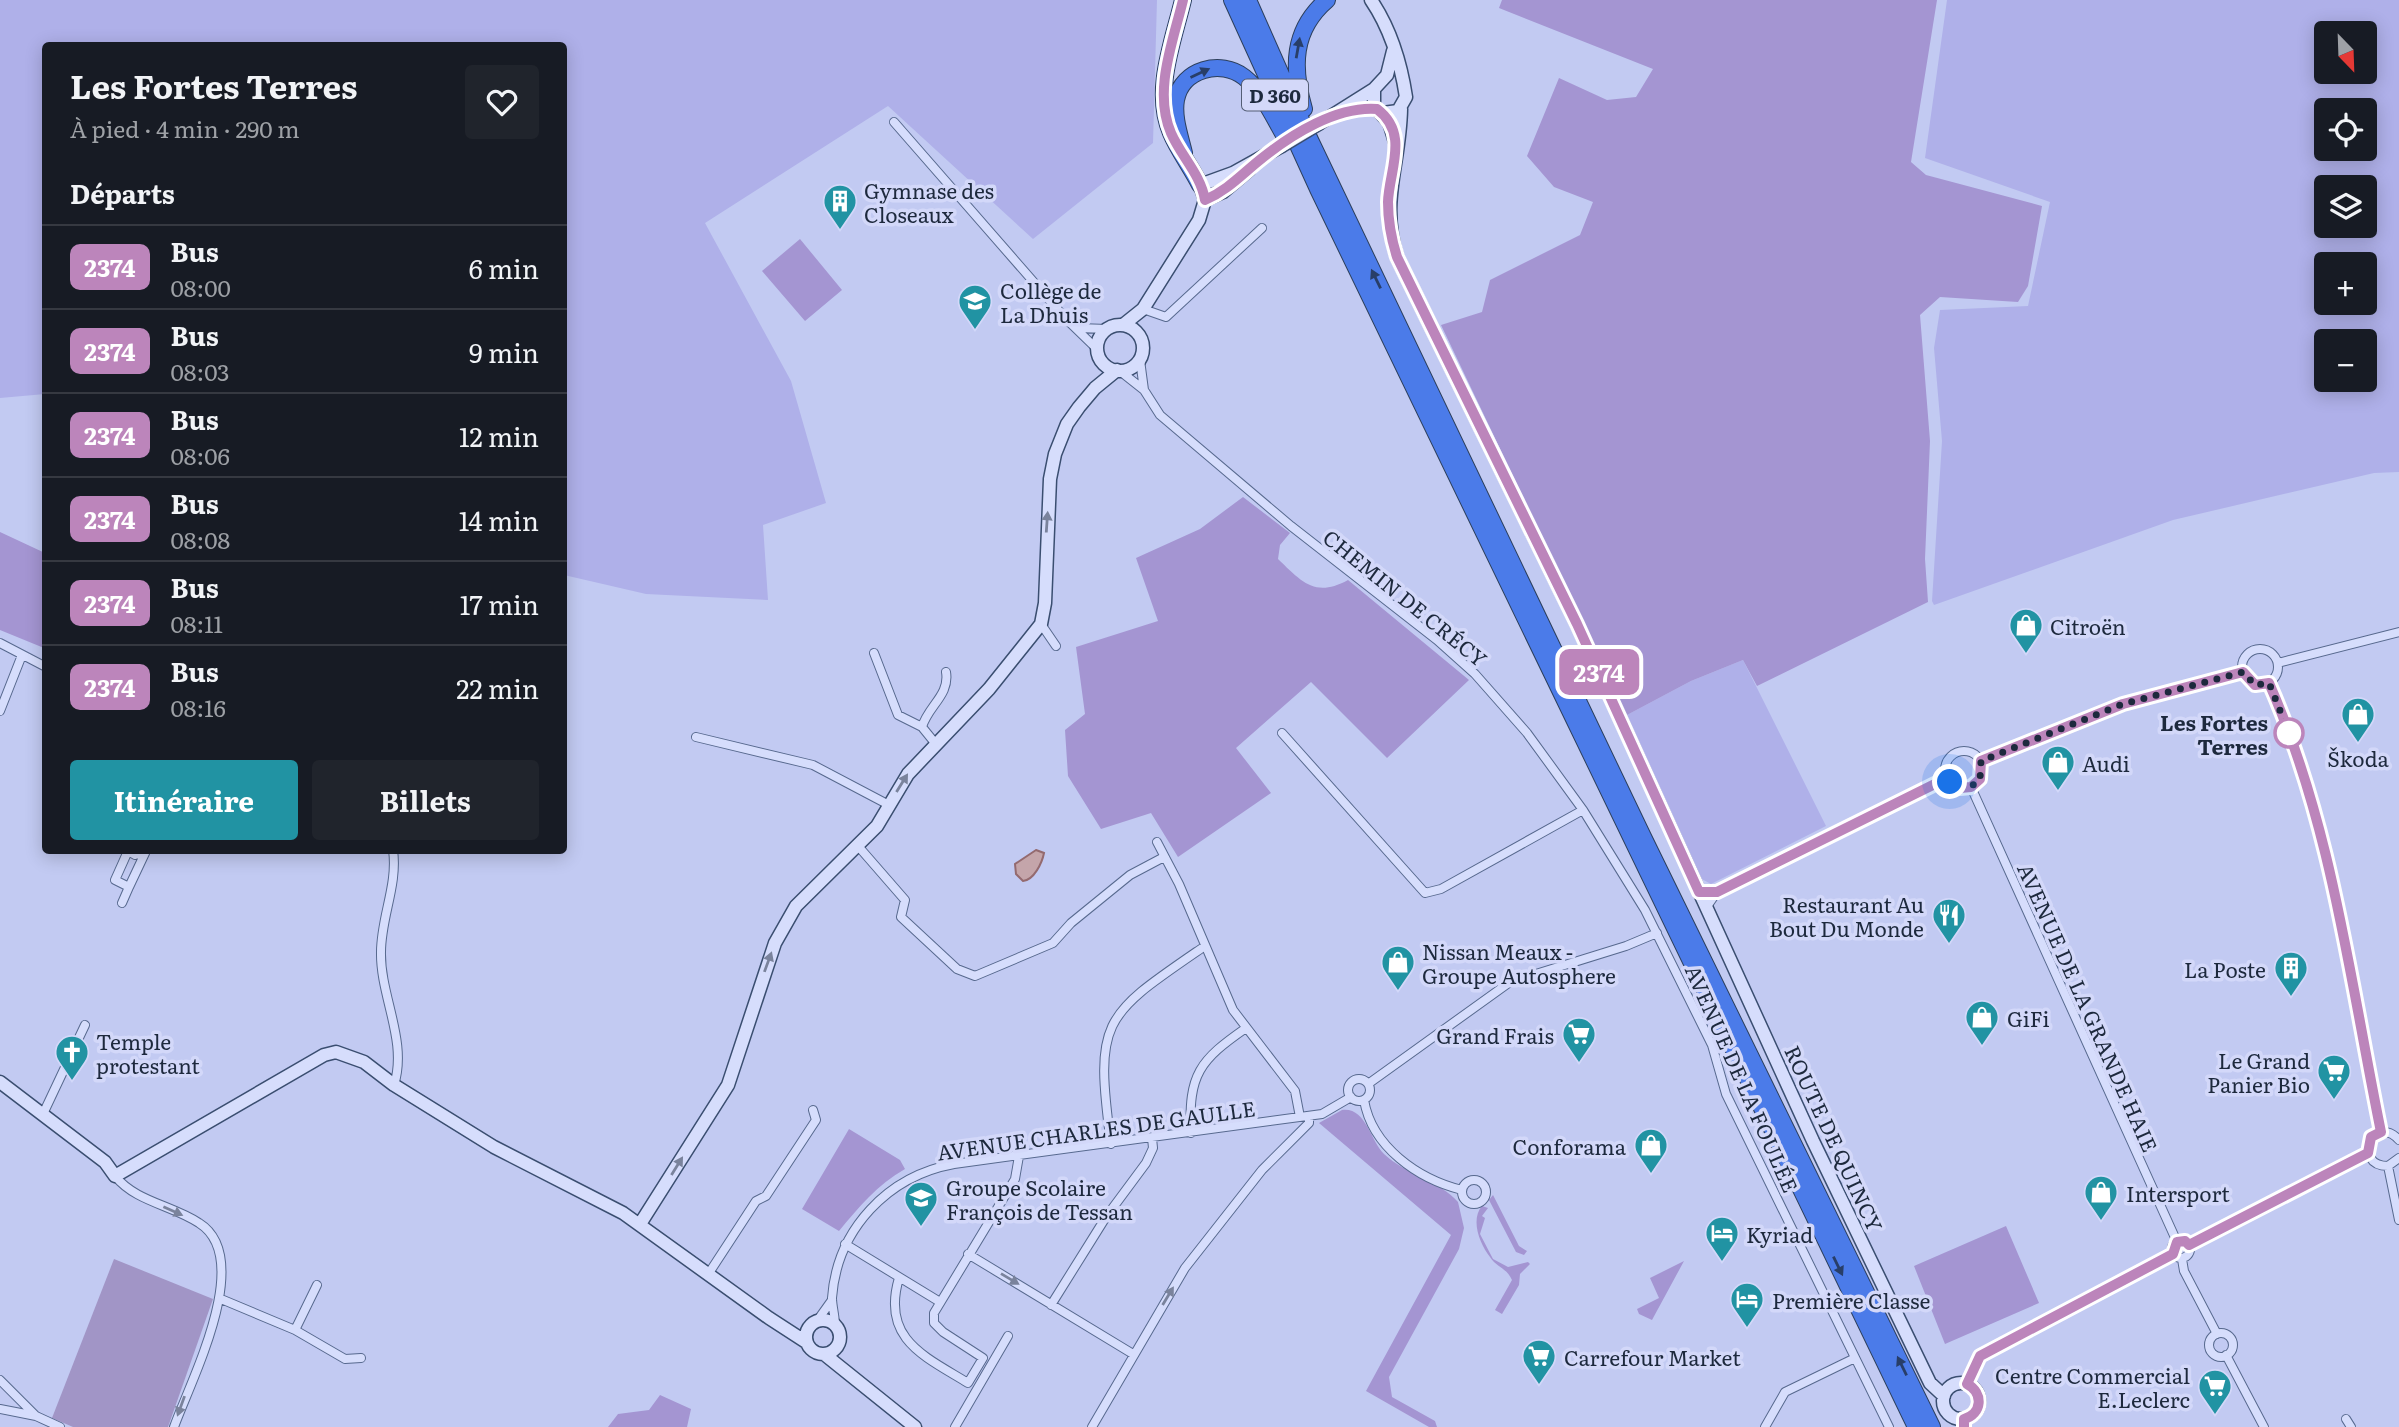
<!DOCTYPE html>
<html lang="fr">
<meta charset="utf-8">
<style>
body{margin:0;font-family:Literata,serif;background:#20242c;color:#f1f3f6;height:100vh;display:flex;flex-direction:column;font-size:26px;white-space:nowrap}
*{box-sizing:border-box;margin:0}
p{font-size:23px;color:#9ea1a6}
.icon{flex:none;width:38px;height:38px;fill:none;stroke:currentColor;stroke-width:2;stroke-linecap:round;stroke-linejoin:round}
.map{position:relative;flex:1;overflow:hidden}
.drawer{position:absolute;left:42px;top:42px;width:525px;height:812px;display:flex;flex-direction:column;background:#171b24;border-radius:7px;box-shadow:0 4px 18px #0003}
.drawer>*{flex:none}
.badge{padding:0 14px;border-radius:10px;font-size:24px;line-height:46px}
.needle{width:46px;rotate:157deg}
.fabs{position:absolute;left:2314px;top:21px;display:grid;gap:14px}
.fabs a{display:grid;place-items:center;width:63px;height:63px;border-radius:7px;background:#171b24;box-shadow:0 4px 18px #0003;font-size:35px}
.you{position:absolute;width:35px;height:35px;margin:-18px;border:5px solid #fff;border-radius:50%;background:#1a73e8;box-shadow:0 0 0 10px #1a73e833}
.map>.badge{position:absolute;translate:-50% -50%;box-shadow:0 0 0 4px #fff}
h2{padding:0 28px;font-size:26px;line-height:63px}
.round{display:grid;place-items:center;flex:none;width:74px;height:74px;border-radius:7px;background:#20242c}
.headline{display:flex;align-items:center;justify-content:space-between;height:119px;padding:0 28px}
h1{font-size:33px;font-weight:700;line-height:52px}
.button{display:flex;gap:14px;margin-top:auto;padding:14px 28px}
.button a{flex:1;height:80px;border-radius:7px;background:#2193a3;color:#fff;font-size:28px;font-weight:700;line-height:80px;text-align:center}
.button a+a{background:#20242c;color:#f1f3f6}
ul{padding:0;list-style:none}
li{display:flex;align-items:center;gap:21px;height:84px;padding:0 28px;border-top:2px solid #363941}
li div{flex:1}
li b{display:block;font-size:26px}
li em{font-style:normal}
li .badge{min-width:77px;font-weight:700;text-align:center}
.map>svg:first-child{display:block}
</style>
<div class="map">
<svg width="2399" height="1427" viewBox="0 0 2399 1427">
<rect width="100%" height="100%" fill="#c2caf2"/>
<path fill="#afb0e9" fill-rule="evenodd" d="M0,0H1157L1153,143L1033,239L888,106L705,223L791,381L826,503L763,525L768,600L646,594L564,575V46H46L45,394L0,398Z
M1947,0H2399V472L2374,473L2173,520L1934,605L1932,601L1942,441L1934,348L1940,310L2028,306L2050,202L1925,158ZM2326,33H2364V72H2326ZM2326,110H2364V149H2326ZM2326,187H2364V226H2326ZM2326,264H2364V303H2326ZM2326,341H2364V380H2326Z
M1743,660L1826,826L1711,884L1698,877L1627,715L1691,681Z"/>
<path fill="#a495d2" d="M1502,0H1937L1911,162L1926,175L2042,206L2028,286L2018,302L1940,297L1920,315L1930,441L1925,559L1928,602L1757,686L1743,660L1691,681L1627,715L1441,325L1482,312L1490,280L1580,235L1593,202L1554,187L1527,156L1559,78L1607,100L1636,97L1653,69L1499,8Z
M800,239L842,290L805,321L762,271Z
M1243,497L1290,533L1280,545L1278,559C1302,582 1315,598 1348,580L1469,680L1387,758L1311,682L1236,748L1271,793L1178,857L1151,813L1101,829L1068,776L1065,730L1085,714L1076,647L1158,621L1136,558L1200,529Z
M0,532L45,553L44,648L0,630Z
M1342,1110C1366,1107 1370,1140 1384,1154C1405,1174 1440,1181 1458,1202L1464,1228L1459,1249L1389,1377L1392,1397L1435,1421L1437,1427H1429L1366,1391L1451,1235L1319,1123Z
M849,1129L900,1160L905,1169C877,1185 859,1207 839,1231L802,1209Z
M1493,1195L1519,1246L1527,1251L1524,1255L1516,1252L1489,1200Z
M1482,1206L1488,1208L1482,1216L1485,1218L1480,1234L1493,1259L1508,1267L1528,1262L1530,1264L1520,1274L1519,1285L1502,1314L1495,1310L1512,1280C1506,1267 1497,1268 1490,1257C1480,1244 1470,1220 1482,1206Z
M2006,1226L2039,1303L1945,1344L1914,1266Z
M1684,1261L1652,1320L1639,1314L1637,1309L1659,1298L1650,1278Z
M660,1395L691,1409L687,1427H608L618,1414L649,1410Z"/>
<path fill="#a195c6" d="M114,1259L213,1299L168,1427H73L52,1418Z"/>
<path fill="#c4a5aa" stroke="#946a6f" stroke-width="2" d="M1036,850L1044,853C1042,863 1034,880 1023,881L1016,874L1015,864Z"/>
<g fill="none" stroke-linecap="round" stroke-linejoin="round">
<defs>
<path id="street" d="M894,122L1066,319L1098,350
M1143,309L1166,317L1262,228
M1078,328L1108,329
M1140,360L1144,390L1160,415L1291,526L1437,640L1475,674L1527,733L1583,810L1645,910L1712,1045L1726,1094L1889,1427
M1120,371L1144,390
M1041,624L1056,646
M0,643L46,667
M2242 667a18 18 0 1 1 36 0a18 18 0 1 1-36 0Z
M874,653L898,715L922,727
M2278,663L2399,632
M2269,683C2334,825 2351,981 2381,1132
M0,711L22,655
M1282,733L1425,893L1441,889L1583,810
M696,737L813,765L889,805
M935,743L922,727C928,706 950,695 946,672
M1945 770a19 19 0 1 1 38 0a19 19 0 1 1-38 0Z
M1981,761L2123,704L2243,672
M1971,787L2177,1242
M1157,842L1179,884L1233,1010L1295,1091L1300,1117
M858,846L905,900L901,917L957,969L975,976L1053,943L1071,923L1130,875L1164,857
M393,850C398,885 381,917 381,952C380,996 408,1041 394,1085
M146,851L135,855L128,851L115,880L129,887L146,851L147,850
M122,903L129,887
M1706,908L1717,892L1947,778
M1348 1090a11 11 0 1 1 22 0a11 11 0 1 1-22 0Z
M1368,1084L1510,982L1626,946L1657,933
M1364,1100C1372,1147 1418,1179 1462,1190
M43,1114L85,1025
M1191,1133C1188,1074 1200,1060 1246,1028
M2399,1140C2374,1112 2351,1166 2388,1166L2399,1158
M1111,1144C1094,1018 1103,1016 1205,946
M2388,1166L2399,1220
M115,1176C136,1202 172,1205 199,1223C255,1258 191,1380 174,1427
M1462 1192a12 12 0 1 1 24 0a12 12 0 1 1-24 0Z
M2172 1249a9 9 0 1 1 18 0a9 9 0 1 1-18 0Z
M845,1244L940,1302
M2189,1245L2368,1153
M968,1254L1133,1354
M2182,1259L2184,1271L2217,1334
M709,1273L756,1201L766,1196L816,1120L813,1110
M899,1278C881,1339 924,1356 968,1383L983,1358L943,1332L934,1323V1313L1015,1179L1019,1156
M221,1299L295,1330L345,1359L361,1358
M1051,1305L1106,1217L1146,1163L1153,1148L1152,1138
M817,1321L832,1300
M835,1325C835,1316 832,1306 832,1298C837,1229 888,1176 954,1164L1322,1114L1351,1097
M295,1330L317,1285
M2209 1345a12 12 0 1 1 24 0a12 12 0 1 1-24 0Z
M2226,1355L2264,1427
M0,1380L36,1416
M1967,1384L1980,1356L2173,1254
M0,1409L36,1416L60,1427
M2346,1419L2351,1427
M955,1427L1008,1336
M1092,1427L1185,1268L1262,1170L1309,1123V1116
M1765,1427L1785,1392L1855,1358"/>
<path id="secondary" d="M1371,0C1390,28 1401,64 1406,97L1398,111L1383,113
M1374,89V106L1389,122L1396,145
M1401,109C1400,165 1380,200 1397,257L1577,624L1813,1141L1930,1383L1944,1396
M1320,123L1374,89L1387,75L1393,51
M1205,200L1223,192L1250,169
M1123,325L1143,309L1199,220L1205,200L1200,185L1233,173L1280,147
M1097 348a23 23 0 1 1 46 0a23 23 0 1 1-46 0Z
M0,1082L105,1162L115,1176L324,1055L336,1052L364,1062L394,1085L494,1147L623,1213L769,1318L806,1342
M640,1224L728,1085L775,943L796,906L877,826L908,774L989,689L1041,624L1045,603L1050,479L1055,454L1067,424L1079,407L1095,388L1117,370
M806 1337a17 17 0 1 1 34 0a17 17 0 1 1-34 0Z
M824,1354L915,1427
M1943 1401a18 18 0 1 1 36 0a18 18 0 1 1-36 0Z"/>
<path id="highway" d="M1183,0C1173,42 1153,91 1171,133C1178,150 1191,167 1200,185
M1232,0L1318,189L1916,1427
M1248,0L1309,138L1643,837L1932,1427
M1304,109C1292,68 1292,30 1327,0
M1184,153C1180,136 1173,117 1176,100C1182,69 1221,59 1244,77C1262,91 1273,116 1284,135"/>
</defs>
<use href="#street" stroke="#57698e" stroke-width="10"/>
<use href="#secondary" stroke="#3a4e70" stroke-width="15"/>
<use href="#highway" stroke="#2c3f5c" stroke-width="18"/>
<use href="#street" stroke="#d6ddfc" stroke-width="8"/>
<use href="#secondary" stroke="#d6ddfc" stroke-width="12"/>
<use href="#highway" stroke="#4b7be9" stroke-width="16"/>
<defs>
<path id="secondary-bridge" d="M1280,147L1320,123"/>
</defs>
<use href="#secondary-bridge" stroke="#3a4e70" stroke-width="15" stroke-linecap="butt"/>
<use href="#secondary-bridge" stroke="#d6ddfc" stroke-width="12"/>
</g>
<defs><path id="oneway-solid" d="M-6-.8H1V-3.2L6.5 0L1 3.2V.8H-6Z" transform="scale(1.75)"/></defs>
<g fill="#283e68">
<use href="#oneway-solid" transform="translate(1298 48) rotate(-80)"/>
<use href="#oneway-solid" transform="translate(1200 73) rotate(-25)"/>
<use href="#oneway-solid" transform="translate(1376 279) rotate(-116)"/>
<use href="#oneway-solid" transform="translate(1838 1266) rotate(64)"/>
<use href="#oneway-solid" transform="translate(1902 1366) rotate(-116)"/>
</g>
<g fill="#7a839c">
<use href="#oneway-solid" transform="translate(1047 522) rotate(-86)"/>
<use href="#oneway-solid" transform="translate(902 783) rotate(-58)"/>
<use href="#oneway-solid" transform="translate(768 962) rotate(-70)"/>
<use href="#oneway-solid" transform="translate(677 1166) rotate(-58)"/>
<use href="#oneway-solid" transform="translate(173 1211) rotate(24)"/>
<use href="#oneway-solid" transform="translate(1010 1279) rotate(31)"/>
<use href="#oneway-solid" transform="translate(1168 1296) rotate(-59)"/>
<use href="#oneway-solid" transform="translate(181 1406) rotate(110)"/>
</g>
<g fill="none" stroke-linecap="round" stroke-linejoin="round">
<defs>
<path id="line" d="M1183,0C1173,42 1153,91 1171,133C1181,156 1201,175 1205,200C1228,190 1242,174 1261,159C1292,134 1337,106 1377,109C1410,134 1389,170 1388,202C1388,222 1391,238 1397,257L1577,624L1699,892H1717L1947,778L1960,788L1971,787L1980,779L1981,761L2123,704L2243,672L2255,685L2269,683C2332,826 2350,980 2381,1132L2371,1137L2368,1153L2189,1245L2185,1241L2177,1242L2173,1254L1980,1356L1967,1384C1984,1393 1982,1414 1964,1419V1427"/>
</defs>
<use href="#line" stroke="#fff" stroke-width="16"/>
<use href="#line" stroke="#bc85bb" stroke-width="10"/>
<path stroke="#1d293d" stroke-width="7" stroke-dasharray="0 12.6" d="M1950,782C1961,791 1971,789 1980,779L1981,761L2123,704L2243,672L2255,685L2269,683L2289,733"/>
</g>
<defs>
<symbol id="building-pin" viewBox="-11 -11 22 30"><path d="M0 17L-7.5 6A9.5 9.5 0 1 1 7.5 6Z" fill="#2193a3" stroke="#d3d8f9"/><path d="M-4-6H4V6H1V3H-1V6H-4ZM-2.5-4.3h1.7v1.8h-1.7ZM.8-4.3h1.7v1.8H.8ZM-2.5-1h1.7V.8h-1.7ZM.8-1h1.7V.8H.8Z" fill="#fff"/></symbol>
<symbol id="school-pin" viewBox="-11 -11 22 30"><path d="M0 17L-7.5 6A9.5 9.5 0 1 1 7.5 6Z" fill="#2193a3" stroke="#d3d8f9"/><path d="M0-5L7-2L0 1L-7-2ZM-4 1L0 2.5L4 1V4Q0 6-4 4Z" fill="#fff"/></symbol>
<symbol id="shop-pin" viewBox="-11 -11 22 30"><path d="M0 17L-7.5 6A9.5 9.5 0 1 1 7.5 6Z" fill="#2193a3" stroke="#d3d8f9"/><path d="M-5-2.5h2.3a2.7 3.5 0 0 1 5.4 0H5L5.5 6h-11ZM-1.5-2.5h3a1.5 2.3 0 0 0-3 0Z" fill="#fff"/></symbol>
<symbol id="restaurant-pin" viewBox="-11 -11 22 30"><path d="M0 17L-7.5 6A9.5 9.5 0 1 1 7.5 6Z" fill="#2193a3" stroke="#d3d8f9"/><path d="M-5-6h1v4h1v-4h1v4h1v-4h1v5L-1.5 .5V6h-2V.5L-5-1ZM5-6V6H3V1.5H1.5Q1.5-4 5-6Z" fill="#fff"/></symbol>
<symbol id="supermarket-pin" viewBox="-11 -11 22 30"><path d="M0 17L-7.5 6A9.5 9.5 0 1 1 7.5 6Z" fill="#2193a3" stroke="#d3d8f9"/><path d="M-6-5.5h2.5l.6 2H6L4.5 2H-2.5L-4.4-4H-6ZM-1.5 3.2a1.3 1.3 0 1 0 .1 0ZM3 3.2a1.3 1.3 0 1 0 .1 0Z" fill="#fff"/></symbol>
<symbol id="church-pin" viewBox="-11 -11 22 30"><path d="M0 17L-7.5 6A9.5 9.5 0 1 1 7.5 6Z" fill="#2193a3" stroke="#d3d8f9"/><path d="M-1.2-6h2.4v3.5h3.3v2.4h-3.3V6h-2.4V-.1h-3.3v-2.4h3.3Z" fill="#fff"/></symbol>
<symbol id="hotel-pin" viewBox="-11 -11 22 30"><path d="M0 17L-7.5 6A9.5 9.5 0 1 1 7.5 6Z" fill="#2193a3" stroke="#d3d8f9"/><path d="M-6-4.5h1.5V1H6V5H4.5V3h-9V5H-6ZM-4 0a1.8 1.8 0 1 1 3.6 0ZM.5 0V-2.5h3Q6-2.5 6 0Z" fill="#fff"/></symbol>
</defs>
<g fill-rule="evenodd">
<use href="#building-pin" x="821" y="182" width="38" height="52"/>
<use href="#school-pin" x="956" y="282" width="38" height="52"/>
<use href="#shop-pin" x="2007" y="606" width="38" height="52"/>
<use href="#shop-pin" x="2339" y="695" width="38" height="52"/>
<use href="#shop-pin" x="2039" y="743" width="38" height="52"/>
<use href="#restaurant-pin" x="1930" y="896" width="38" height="52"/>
<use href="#shop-pin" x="1379" y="943" width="38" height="52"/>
<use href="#building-pin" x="2272" y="949" width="38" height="52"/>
<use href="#shop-pin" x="1963" y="998" width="38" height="52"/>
<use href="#supermarket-pin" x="1560" y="1015" width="38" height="52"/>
<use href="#church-pin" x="53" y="1033" width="38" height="52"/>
<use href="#supermarket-pin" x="2315" y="1052" width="38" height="52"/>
<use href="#shop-pin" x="1632" y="1126" width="38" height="52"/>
<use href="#shop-pin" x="2082" y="1173" width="38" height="52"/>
<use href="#school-pin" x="902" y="1179" width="38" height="52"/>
<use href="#hotel-pin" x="1703" y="1214" width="38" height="52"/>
<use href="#hotel-pin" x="1728" y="1280" width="38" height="52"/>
<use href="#supermarket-pin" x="1520" y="1337" width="38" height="52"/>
<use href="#supermarket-pin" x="2196" y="1367" width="38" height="52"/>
</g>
<circle fill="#fff" stroke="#bc85bb" stroke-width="3.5" cx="2289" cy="733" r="14"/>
<g text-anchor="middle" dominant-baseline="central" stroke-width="7" stroke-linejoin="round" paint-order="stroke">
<rect fill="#d3d8f9" stroke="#545e75" stroke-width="2" x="1242" y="79.5" width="66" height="31" rx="5"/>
<g font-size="19" font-weight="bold" fill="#1d293d">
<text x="1275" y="95">D 360</text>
</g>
<g font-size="21" fill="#1d293d" stroke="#d3d8f9" text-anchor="start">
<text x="864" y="189">Gymnase des<tspan x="864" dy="24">Closeaux</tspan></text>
<text x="1000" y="289">Collège de<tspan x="1000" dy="24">La Dhuis</tspan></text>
<text x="2050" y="625">Citroën</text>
<text x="2358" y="757" text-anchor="middle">Škoda</text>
<text x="2082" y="762">Audi</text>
<text x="1924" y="903" text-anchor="end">Restaurant Au<tspan x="1924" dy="24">Bout Du Monde</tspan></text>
<text x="1422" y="950">Nissan Meaux -<tspan x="1422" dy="24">Groupe Autosphere</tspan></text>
<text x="2266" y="968" text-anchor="end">La Poste</text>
<text x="2007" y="1017">GiFi</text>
<text x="1554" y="1034" text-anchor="end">Grand Frais</text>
<text x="96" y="1040">Temple<tspan x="96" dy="24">protestant</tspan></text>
<text x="2310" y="1059" text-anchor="end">Le Grand<tspan x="2310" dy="24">Panier Bio</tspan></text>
<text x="1626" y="1145" text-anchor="end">Conforama</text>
<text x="946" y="1186">Groupe Scolaire<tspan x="946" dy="24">François de Tessan</tspan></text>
<text x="2126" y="1192">Intersport</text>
<text x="1746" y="1233">Kyriad</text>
<text x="1772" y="1299">Première Classe</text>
<text x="1564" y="1356">Carrefour Market</text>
<text x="2190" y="1374" text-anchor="end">Centre Commercial<tspan x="2190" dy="24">E.Leclerc</tspan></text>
</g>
<g font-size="21" fill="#1d293d" stroke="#d3d8f9">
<text transform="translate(1406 597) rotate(39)">CHEMIN DE CRÉCY</text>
<text transform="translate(2089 1007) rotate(66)">AVENUE DE LA GRANDE HAIE</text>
<text transform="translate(1743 1078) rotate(66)">AVENUE DE LA FOULÉE</text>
<text transform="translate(1096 1129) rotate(-8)">AVENUE CHARLES DE GAULLE</text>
<text transform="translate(1835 1138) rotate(65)">ROUTE DE QUINCY</text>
</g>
<g font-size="21" font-weight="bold" fill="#1d293d" stroke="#d3d8f9" text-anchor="end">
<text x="2268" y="721">Les Fortes<tspan x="2268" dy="24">Terres</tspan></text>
</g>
</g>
</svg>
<div class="fabs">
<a><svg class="needle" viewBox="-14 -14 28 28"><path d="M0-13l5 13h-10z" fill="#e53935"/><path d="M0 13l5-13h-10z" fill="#9ea1a6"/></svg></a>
<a><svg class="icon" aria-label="locate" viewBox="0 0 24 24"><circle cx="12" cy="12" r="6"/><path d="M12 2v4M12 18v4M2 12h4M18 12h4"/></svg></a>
<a><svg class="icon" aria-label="layers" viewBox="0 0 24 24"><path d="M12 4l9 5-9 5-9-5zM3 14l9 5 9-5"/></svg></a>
<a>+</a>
<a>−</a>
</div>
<div class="you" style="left:1950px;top:782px"></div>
<b class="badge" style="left:1599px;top:672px;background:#bc85bb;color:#fff">2374</b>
<section class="drawer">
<div class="headline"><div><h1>Les Fortes Terres</h1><p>À pied · 4 min · 290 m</p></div><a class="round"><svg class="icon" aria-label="heart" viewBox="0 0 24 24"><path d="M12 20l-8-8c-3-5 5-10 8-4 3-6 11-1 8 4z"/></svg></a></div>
<h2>Départs</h2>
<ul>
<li><span class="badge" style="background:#bc85bb;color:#fff">2374</span><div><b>Bus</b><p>08:00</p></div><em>6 min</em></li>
<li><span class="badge" style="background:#bc85bb;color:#fff">2374</span><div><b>Bus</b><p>08:03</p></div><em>9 min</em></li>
<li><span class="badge" style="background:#bc85bb;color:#fff">2374</span><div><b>Bus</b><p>08:06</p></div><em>12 min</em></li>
<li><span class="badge" style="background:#bc85bb;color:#fff">2374</span><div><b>Bus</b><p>08:08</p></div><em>14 min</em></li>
<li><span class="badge" style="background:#bc85bb;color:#fff">2374</span><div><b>Bus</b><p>08:11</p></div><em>17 min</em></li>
<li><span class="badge" style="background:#bc85bb;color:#fff">2374</span><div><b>Bus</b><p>08:16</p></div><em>22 min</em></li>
</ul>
<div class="button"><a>Itinéraire</a><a>Billets</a></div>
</section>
</div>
